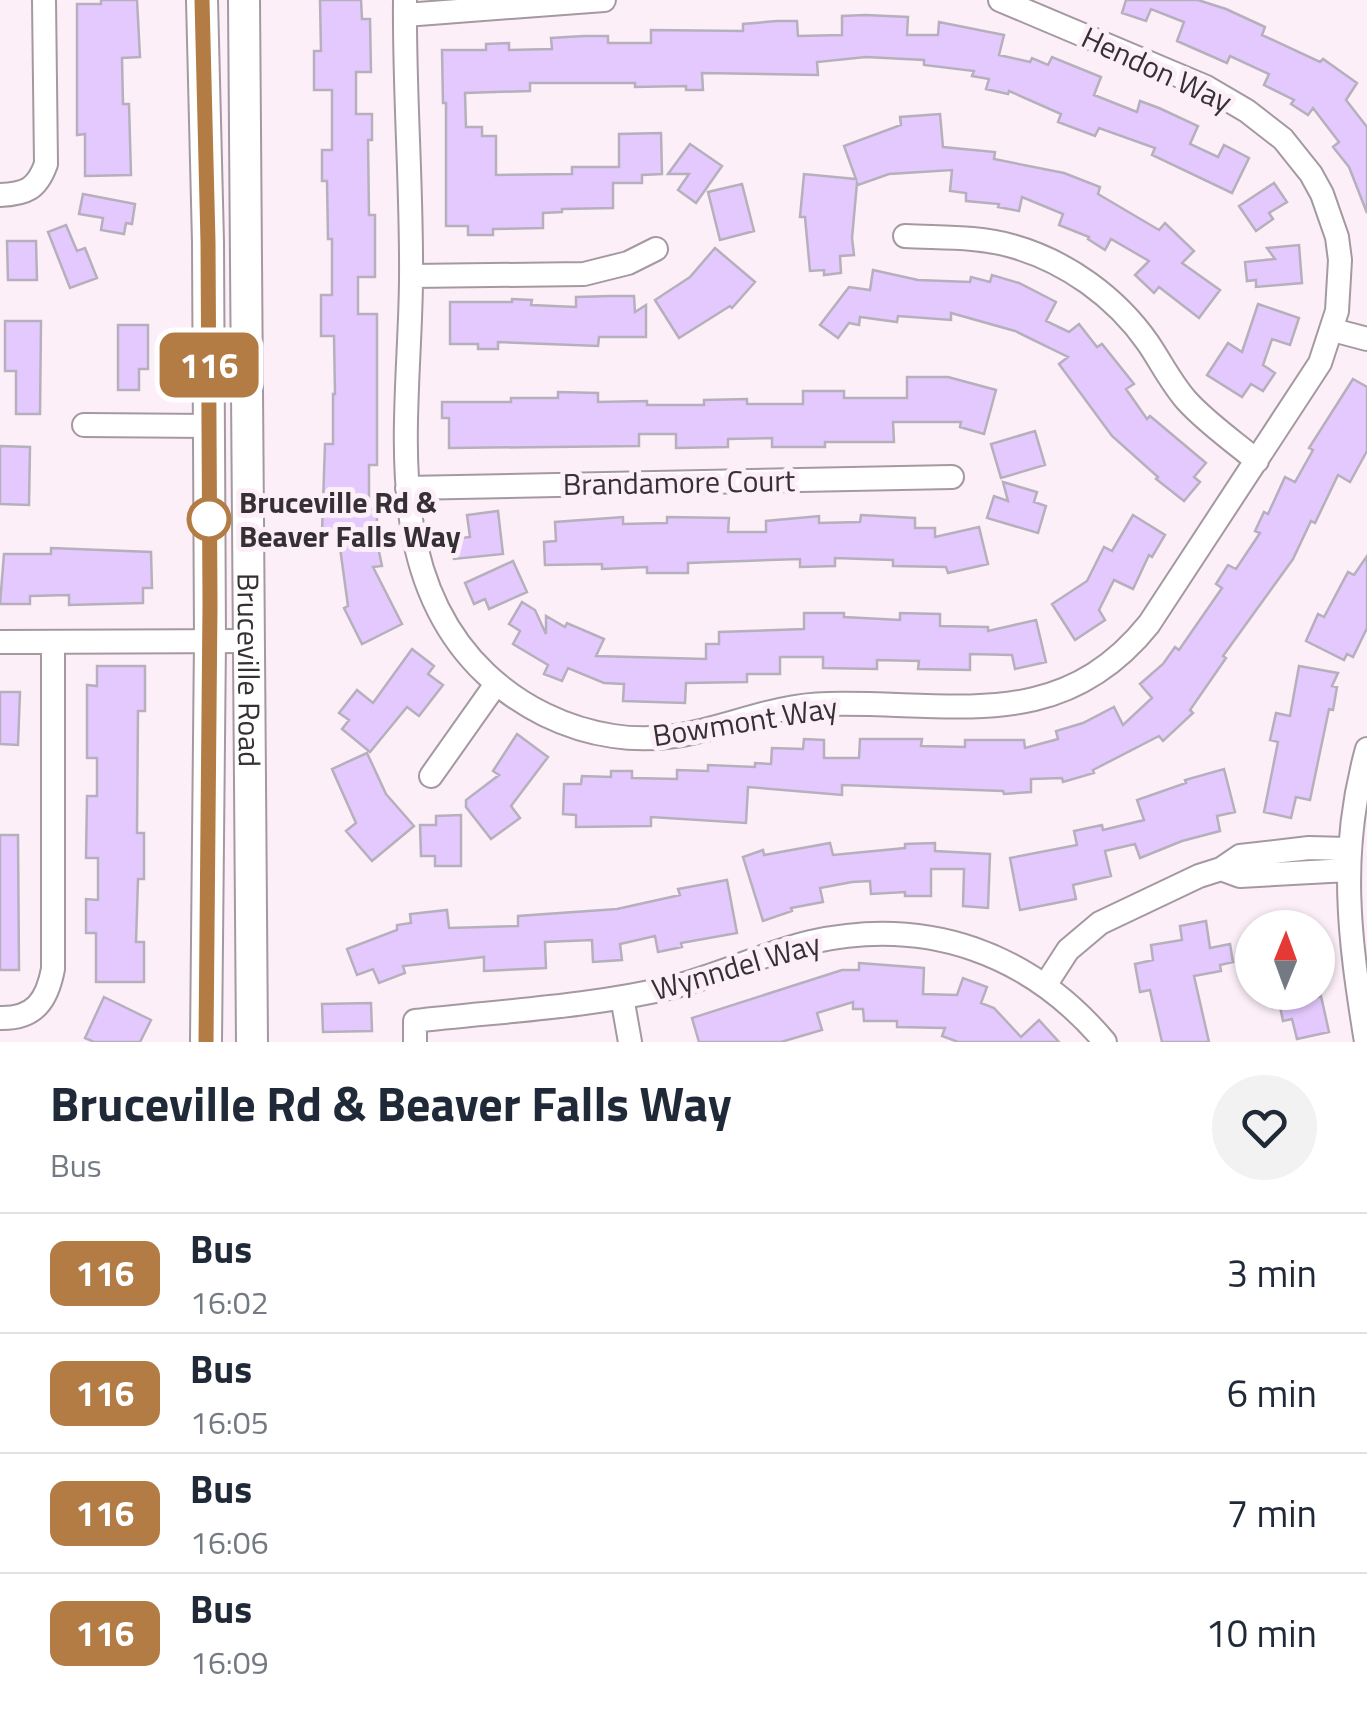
<!DOCTYPE html>
<style>
body{margin:0;font-family:"Titillium Web",sans-serif;background:#f2f2f3;color:#1f2937;height:100vh;display:flex;flex-direction:column;font-size:38px;white-space:nowrap}
*{box-sizing:border-box;margin:0}
p{font-size:32px;color:#747a83}
.icon{flex:none;width:55px;height:55px;fill:none;stroke:currentColor;stroke-width:2;stroke-linecap:round;stroke-linejoin:round}
.map{position:relative;height:1042px;overflow:hidden}
.sheet{display:flex;flex-direction:column;background:#fff;flex:1}
.sheet>*{flex:none}
.badge{padding:0 20px;border-radius:15px;font-size:35px;line-height:65px}
.needle{width:65px;rotate:1deg}
.buttons{position:absolute;left:1235px;top:910px;display:grid;gap:20px}
.buttons a{display:grid;place-items:center;width:100px;height:100px;border-radius:50%;background:#fff;box-shadow:0 2px 8px #0004;font-size:50px}
.map>.badge{position:absolute;translate:-50% -50%;box-shadow:0 0 0 5px #fff}
.round{display:grid;place-items:center;flex:none;width:105px;height:105px;border-radius:52px;background:#f2f2f3}
.summary{display:flex;align-items:center;justify-content:space-between;height:170px;padding:0 50px}
h1{font-size:48px;font-weight:700;line-height:75px}
ul{padding:0;list-style:none}
li{display:flex;align-items:center;gap:30px;height:120px;padding:0 50px;border-top:2px solid #e0e1e3}
li div{flex:1}
li b{display:block;font-size:38px}
li em{font-style:normal}
li .badge{min-width:110px;font-weight:700;text-align:center}
.map>svg:first-child{display:block}
</style>
<div class="map">
<svg width="1367" height="1042" viewBox="0 0 1367 1042">
<rect width="100%" height="100%" fill="#fceff8"/>
<path fill="#e4c9fe" stroke="#b6b0bc" stroke-width="2.5" d="M101,0H137L140,57L122,58L123,104H129L131,175L85,176V134L77,135V4H101Z
M320,0H361L362,19H370L371,72H356V114H372V140H368L369,215H375V277H358V314H377V465H369V509H377V542L382,566L373,567L402,624L362,644L344,608L348,606L338,533H322L325,444H333V394H335L334,336H321V295H332V239H328L327,181H322V150H332V90H314V51H321Z
M1126,0H1198L1226,9L1265,27L1262,35L1320,62L1323,59L1357,83L1346,100L1367,127V213L1349,167L1333,147L1339,142L1313,108L1308,115L1291,104L1294,100L1264,85L1269,74L1230,56L1227,63L1177,41L1184,22L1151,9L1146,21L1122,13Z
M865,15L908,17L907,35H938L939,22L1004,35L999,55L1030,62L1032,58L1048,65L1052,57L1101,77L1094,95L1137,112L1140,101L1159,108L1198,126L1190,144L1218,157L1224,145L1249,158L1232,193L1152,155L1155,148L1099,128L1095,136L1058,122L1061,114L1009,91L1008,94L986,89L989,79L972,76L974,71L924,65V60L866,57L817,62L818,75L702,73L703,90H686V86L635,87V83H530V91L465,93L466,127H482V136H496V175L572,174V167H619V134L661,133L662,174L642,175V183H613V208L562,209V212L543,213V228L493,229V235H468V226H446V103H443L442,50H486V44L509,43V50L552,49L551,38L584,36H608V43H651V30L743,31V24L777,21H797L798,36L842,35V16Z
M940,114L943,147L995,152L994,159L1064,173L1100,187L1098,194L1159,230L1165,223L1194,251L1182,263L1220,290L1199,318L1159,287L1154,293L1135,275L1149,261L1111,239L1105,250L1088,239L1089,237L1059,225L1063,214L1022,197L1019,211L998,207L999,204L966,201V193L950,191L952,170L889,174L858,185L857,183L852,238L854,255L840,256L841,273L824,275V270L810,271L805,217H800L804,174L856,179L844,146L901,125L900,117Z
M690,144L722,166L696,203L678,190L689,174H668Z
M1274,183L1287,202L1269,213L1273,219L1256,231L1239,206Z
M742,184L754,231L720,240L708,192Z
M83,194L135,204L132,224L126,223L124,234L101,230L103,218L79,214Z
M66,225L77,251L85,248L97,278L70,288L48,232Z
M7,241H36L37,280H8Z
M1299,245L1302,283L1256,287V280L1247,281L1245,262L1275,259L1267,248Z
M715,248L755,282L732,308L730,306L679,338L655,300L690,277Z
M873,270L918,280L970,282L971,277L990,282L992,275L1019,283L1056,302L1046,321L1069,332L1079,324L1097,347L1102,344L1134,384L1126,389L1147,419L1150,416L1206,463L1194,477L1200,482L1184,501L1156,479L1158,477L1112,436L1059,364L1068,357L1015,331L951,313V320L898,316L897,322L860,317L859,325L849,323L838,338L820,325L849,287L870,290Z
M610,296H634L635,312L646,305V337H599L598,346L498,342V349H478V344H450V302H512V299L532,300L531,305L576,307V297Z
M1258,304L1299,318L1290,345L1272,339L1263,365L1275,373L1263,391L1251,384L1242,397L1207,375L1228,343L1242,352Z
M5,321H41L40,414H16V371H5Z
M118,325H148V369H139V390H118Z
M907,377H948L996,390L984,434L960,427L961,422H893L894,442H825V447H772V438L728,439V447L676,448V434H639V446L449,448V418H442V402H511V398H558V392L598,393V402L647,401V405H704V400L747,399V404H803V391H844V398H907Z
M1353,379L1367,387V451L1350,482L1338,475L1315,523L1311,521L1293,559L1223,656L1226,658L1190,710L1193,713L1163,741L1159,736L1093,770L1094,773L1063,782L1062,778L1031,779V792L1004,794L1003,791L842,785V795L748,787L746,823L651,817V826L576,827V815L563,814L564,784H581L582,776L611,777V771H632V778L677,779V770L708,771V765L755,767V763L771,764L772,748L803,749L804,739L824,740V758H859L860,739H922L921,746L965,747V740H1024L1025,748L1058,739L1056,731L1083,723L1114,707L1123,725L1152,698L1140,684L1163,664L1175,647L1179,650L1222,588L1216,584L1228,565L1236,569L1260,533L1255,531L1264,512L1268,514L1285,477L1295,482L1313,450L1309,448Z
M1035,431L1045,465L1001,478L991,444Z
M0,446L30,447L29,505L0,504Z
M1003,482L1037,492L1034,502L1046,506L1038,533L987,518L994,496L1008,501Z
M498,511L503,554L454,559L452,539L470,537L467,515Z
M861,515L915,518V528H935V537L979,527L988,564L948,573L946,567L893,566V560L835,558V566L800,567V559L688,563V573H647V567L602,569V564L545,565L544,542L556,541L555,522L623,517V524L667,523V517L729,518L728,532H766V521L819,516V523L860,522Z
M1133,515L1165,535L1152,557L1149,555L1133,589L1114,580L1099,610L1105,620L1075,640L1052,604L1087,581L1104,547L1112,551Z
M51,548L151,552L152,588H143V603L69,605V595L30,596V604H0L4,554H51Z
M1367,556V628L1353,657L1347,654L1344,660L1306,641L1318,614L1324,617L1348,572L1354,575Z
M513,561L527,592L489,609L485,599L474,604L465,583Z
M522,602L535,610L546,634V616L565,627L567,623L604,639L596,656L706,659V644H719V632L804,629V613H844V617L900,620V613L940,614V626L988,627V631L1036,620L1046,662L1015,669L1012,655L970,654V670L918,669L919,661L877,660V669L823,668V657H780V674H747V682L686,683L685,703L623,701L624,684L604,683L568,668L562,681L544,674L548,665L513,644L520,631L509,624Z
M412,649L434,666L428,674L443,685L419,716L407,707L370,752L342,729L349,720L339,713L357,690L373,703Z
M97,666H145V711H138L137,833H144V879H138L136,942H144V982H96V933H86V899L98,900V858H86L87,796H97V758H87V685L97,686Z
M1299,666L1338,673L1332,686L1337,687L1333,710L1329,709L1310,800L1296,797L1291,818L1264,812L1278,742L1270,740L1276,713L1290,716Z
M0,692H20L18,745L0,744Z
M517,734L548,757L511,806L520,818L491,839L466,807V800L499,775L493,771Z
M367,753L386,794L414,826L372,861L346,831L356,823L332,769Z
M1224,769L1235,812L1217,816L1220,831L1182,841L1140,858L1135,844L1105,851L1111,876L1073,885L1076,899L1020,910L1010,858L1077,845L1074,831L1102,825L1103,830L1144,820L1137,800L1186,783L1185,780Z
M461,815V866H435V856H421L420,825H436V816Z
M0,835H18L19,970H0Z
M830,843L833,855L905,848V844L935,843V851L990,854L988,908L963,906L964,869H931V896H905V892L871,894L870,881L852,882L820,888L823,902L791,908L792,911L763,921L743,857L763,850L764,855Z
M727,880L737,933L681,943L682,947L658,952L655,936L620,944L622,960L593,962L592,940L545,942L546,968L484,971V957L403,966L405,973L379,983L373,969L357,975L347,949L397,930V925L411,923L410,914L447,910L449,928L518,926V916L617,909L680,895L678,889Z
M1206,921L1210,948L1230,944L1233,962L1220,965L1221,971L1194,976L1209,1042H1162L1150,990L1140,992L1135,964L1153,960L1151,945L1182,940L1180,926Z
M859,963L924,968L923,994L957,995L963,978L987,987L981,1003L994,1008L1021,1037L1039,1020L1059,1042H958L942,1036L945,1028L897,1027V1021H864L863,1009H853V1002L817,1013L822,1030L781,1042H699L692,1018L842,970H859Z
M1277,992H1306L1308,1000L1321,996L1329,1032L1297,1039L1292,1019L1283,1021Z
M104,997L151,1020L140,1042H94L85,1038Z
M371,1003L372,1031L323,1032L322,1004Z"/>
<g fill="none" stroke-linecap="round" stroke-linejoin="round">
<defs>
<path id="minor" d="M405,0C404,93 412,187 411,280C410,413 378,572 486,674C521,707 566,729 613,736C696,749 751,705 828,704C952,701 1060,735 1149,624L1320,363L1337,311L1340,260L1337,237L1322,194L1311,174L1283,139L1247,111L1206,87L1000,0
M405,15L604,0
M0,195C26,194 37,189 46,164L44,0
M905,236C940,238 978,236 1012,246C1066,261 1116,297 1148,343C1161,362 1171,383 1187,401C1207,423 1233,441 1257,461
M412,276L584,274L628,263L656,249
M1333,330L1367,339
M84,425L209,426
M407,488L952,477
M0,642L251,641
M431,776L496,684
M1221,869L1240,876L1348,870
M1046,984L1068,950L1100,923L1199,876L1221,869L1240,856L1309,848L1348,849
M622,997L630,1042
M0,1018C35,1019 47,1000 53,969V643
M415,1042V1021C501,1011 589,1007 673,987C720,975 764,953 811,942C927,916 1030,953 1105,1042
M1366,1042C1349,937 1338,854 1367,749"/>
<g id="major">
<path d="M202,0L208,242L210,640L206,1042"/>
<path id="s1" d="M244,0L252,1042"/>
</g>
</defs>
<use href="#minor" stroke="#a599a1" stroke-width="26"/>
<use href="#major" stroke="#a599a1" stroke-width="34"/>
<use href="#minor" stroke="#fff" stroke-width="22"/>
<use href="#major" stroke="#fff" stroke-width="30"/>
</g>
<g fill="none" stroke-linecap="round" stroke-linejoin="round">
<defs>
<path id="line" d="M202,0L208,242L210,604L206,1042"/>
</defs>
<use href="#line" stroke="#fff" stroke-width="22"/>
<use href="#line" stroke="#b27c44" stroke-width="15"/>
</g>
<circle fill="#fff" stroke="#b27c44" stroke-width="5" cx="209" cy="519" r="20"/>
<g text-anchor="middle" dominant-baseline="central" stroke-width="10" stroke-linejoin="round" paint-order="stroke">
<g font-size="30" fill="#353033" stroke="#fceff8">
<text transform="translate(1157 69) rotate(25)">Hendon Way</text>
<text transform="translate(679 482) rotate(-1)">Brandamore Court</text>
<text stroke="none"><textPath href="#s1" startOffset="670">Bruceville Road</textPath></text>
<text transform="translate(745 721) rotate(-9)">Bowmont Way</text>
<text transform="translate(736 966) rotate(-16)">Wynndel Way</text>
</g>
<g font-size="30" font-weight="bold" fill="#353033" stroke="#fceff8" text-anchor="start">
<text x="239" y="502">Bruceville Rd &amp;<tspan x="239" dy="34">Beaver Falls Way</tspan></text>
</g>
</g>
</svg>
<div class="buttons">
<a><svg class="needle" viewBox="-14 -14 28 28"><path d="M0-13l5 13h-10z" fill="#e53935"/><path d="M0 13l5-13h-10z" fill="#747a83"/></svg></a>
</div>
<b class="badge" style="left:209px;top:365px;background:#b27c44;color:#fff">116</b>
</div>
<section class="sheet">
<div class="summary"><div><h1>Bruceville Rd &amp; Beaver Falls Way</h1><p>Bus</p></div><a class="round"><svg class="icon" aria-label="heart" viewBox="0 0 24 24"><path d="M12 20l-8-8c-3-5 5-10 8-4 3-6 11-1 8 4z"/></svg></a></div>
<ul>
<li><span class="badge" style="background:#b27c44;color:#fff">116</span><div><b>Bus</b><p>16:02</p></div><em>3 min</em></li>
<li><span class="badge" style="background:#b27c44;color:#fff">116</span><div><b>Bus</b><p>16:05</p></div><em>6 min</em></li>
<li><span class="badge" style="background:#b27c44;color:#fff">116</span><div><b>Bus</b><p>16:06</p></div><em>7 min</em></li>
<li><span class="badge" style="background:#b27c44;color:#fff">116</span><div><b>Bus</b><p>16:09</p></div><em>10 min</em></li>
</ul>
</section>
